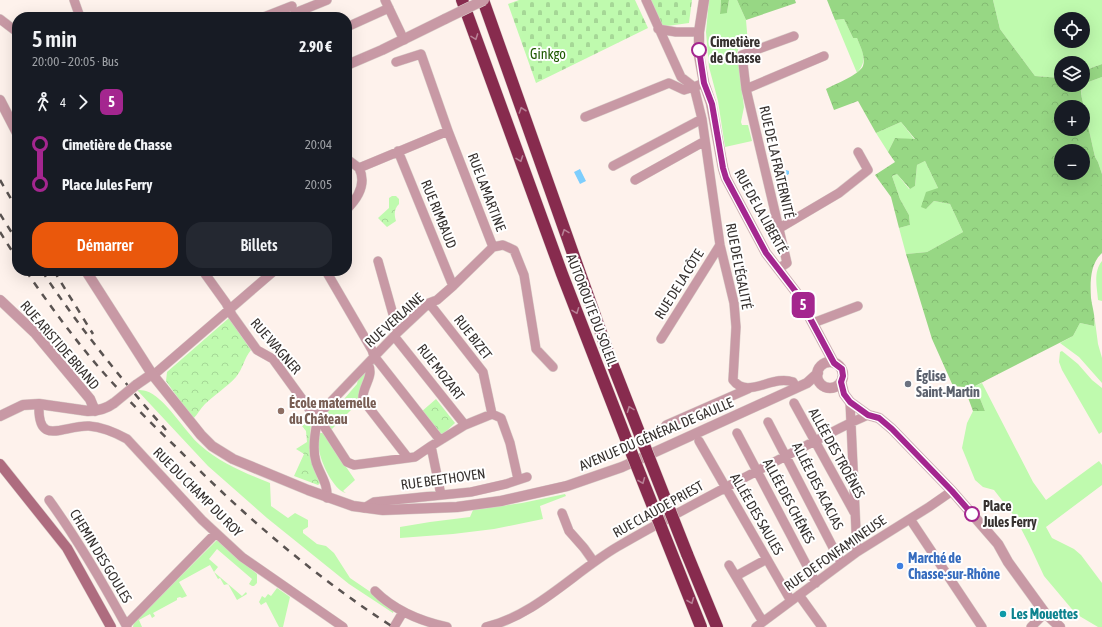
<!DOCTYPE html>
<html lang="fr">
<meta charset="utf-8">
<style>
body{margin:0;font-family:"Asap Condensed",sans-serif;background:#242831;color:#f1f3f6;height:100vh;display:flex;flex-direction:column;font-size:15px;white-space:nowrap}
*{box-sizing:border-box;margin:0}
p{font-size:13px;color:#9ea1a6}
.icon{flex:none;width:22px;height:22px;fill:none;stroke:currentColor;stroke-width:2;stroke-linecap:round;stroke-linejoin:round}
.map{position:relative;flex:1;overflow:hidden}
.side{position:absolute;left:12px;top:12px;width:340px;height:264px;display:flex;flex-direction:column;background:#171b24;border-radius:16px;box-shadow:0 4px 16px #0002}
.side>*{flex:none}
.badge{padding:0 8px;border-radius:6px;font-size:14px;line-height:26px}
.buttons{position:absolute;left:1054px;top:12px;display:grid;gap:8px}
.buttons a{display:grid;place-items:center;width:36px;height:36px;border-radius:50%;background:#171b24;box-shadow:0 4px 16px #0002;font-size:20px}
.map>.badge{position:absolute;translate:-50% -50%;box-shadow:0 0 0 2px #fff}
.legs{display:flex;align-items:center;gap:6px;height:44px;padding:0 20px;font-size:13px}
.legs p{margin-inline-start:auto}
.head{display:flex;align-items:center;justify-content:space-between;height:68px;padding:0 20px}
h1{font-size:22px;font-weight:600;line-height:30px}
.cta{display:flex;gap:8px;margin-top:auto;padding:8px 20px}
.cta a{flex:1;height:46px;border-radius:16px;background:#ea580c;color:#fff;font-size:16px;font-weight:600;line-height:46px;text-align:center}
.cta a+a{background:#242831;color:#f1f3f6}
ul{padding:0 20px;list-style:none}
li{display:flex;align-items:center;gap:14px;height:40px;font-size:15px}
li i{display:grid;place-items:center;width:6px;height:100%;margin:0 5px;background:currentColor}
li i::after{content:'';width:10px;height:10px;margin:-5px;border:3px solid;border-radius:50%;background:#171b24}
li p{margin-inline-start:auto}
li:first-child i{background:linear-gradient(#0000 50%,currentColor 0)}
li:last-child i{background:linear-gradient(currentColor 50%,#0000 0)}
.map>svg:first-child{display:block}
</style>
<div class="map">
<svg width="1102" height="627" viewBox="0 0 1102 627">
<defs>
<pattern id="forest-crowns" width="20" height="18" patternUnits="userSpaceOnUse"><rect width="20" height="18" fill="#97d784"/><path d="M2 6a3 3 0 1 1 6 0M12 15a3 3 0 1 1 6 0" fill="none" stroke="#83b972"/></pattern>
<pattern id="cemetery-stones" width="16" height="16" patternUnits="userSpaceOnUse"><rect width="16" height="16" fill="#bffaae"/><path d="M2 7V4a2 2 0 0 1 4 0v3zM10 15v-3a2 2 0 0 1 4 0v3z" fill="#a5d796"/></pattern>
<pattern id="park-crowns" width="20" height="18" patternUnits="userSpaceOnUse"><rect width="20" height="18" fill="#bffaae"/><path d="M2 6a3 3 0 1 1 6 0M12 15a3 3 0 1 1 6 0" fill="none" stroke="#a5d796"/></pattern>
</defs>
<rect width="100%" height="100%" fill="#fef2ec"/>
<path fill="#bffaae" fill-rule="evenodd" d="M709,0H721L720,13H727L729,0H737L746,20L748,44L739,47L737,53L744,107L741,122L742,125H748L752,141L725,147L718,101L709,67L706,32Z
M993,0H1102V64L1083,71V63H1061V78L1035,76L1000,29ZM1061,19H1083V41H1061Z
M844,19L853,38H857C863,53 868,60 857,73L835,20Z
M1102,77V174L1098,162L1095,157L1081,94L1083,84Z
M901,122L915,140L895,138L888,152L876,133Z
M925,161L938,188L926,209L934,201L950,204L963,232L927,252L906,254L899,228L910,225L909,215L900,199L892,176L897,174L909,189L915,186L917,165Z
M1102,261V301L1098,300C1097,287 1093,272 1102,261Z
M1095,321L1098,344L1102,358V383L1079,357L1060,343L1073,336L1080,323L1094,326Z
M1062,351L1078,364L1092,380L1102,388V432L1099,434L1062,370L1059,362L1060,352Z
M367,370L361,400L332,429L331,433L323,416L332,406H338L357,384L358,379Z
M982,383L1033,482L1046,500L1099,461L1102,465V485L1046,527L1052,538L1074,549L1081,555L1102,583V627H1098L1076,614L1044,576L1029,544L1015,517L994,490L983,487L975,480L962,448L967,423L973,411H985L975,386Z
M137,390C140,390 143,390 146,391C164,396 185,432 200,445C220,463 245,473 270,483L271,506L288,518L295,513L308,520V527L303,530V533L317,544L326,546L334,553L350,578L375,595L394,610L393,613L349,584L267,518L208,466Z
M320,433H323L355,480L343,491L346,493C334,491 320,461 319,449C318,444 319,438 320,433Z
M565,494L566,496L540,506L543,519L494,529L453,534L400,538V527L430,522L470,517L473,510L522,503Z
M217,540L257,574V583L254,586H252L249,584L252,579L217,549L209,559L218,567L214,572L242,596L246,592L247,594L237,600L228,584L224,585L220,578L218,579L210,565L179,582L187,596L182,598L180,597L177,598V600L153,613L155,616L152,618L150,614L139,620L142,627H133L134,622Z
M277,588L290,597L283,627H279L266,602L261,605L259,602L262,596L265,598L268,594L271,596Z"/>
<path fill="url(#forest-crowns)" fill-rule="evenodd" d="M721,0H729L727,13L720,14Z
M737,0H795L796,3L746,20Z
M827,0H993L1000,29L1035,76L1061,78V85H1082L1081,94L1095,157L1098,162L1102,174V253C1090,264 1090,282 1091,298C1092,307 1096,317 1094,326L1080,323L1073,336L975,386L985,411H973L964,387L953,386L932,339L906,254L927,252L963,232L950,204L934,201L926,209L921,207L926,192L938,188L925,161L917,165L915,186L910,189L897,174L892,176L900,199L909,215L910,225L899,228L891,197L875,175L895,162L888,152L895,138L915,139L901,122L876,133L858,101L834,110L826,89C835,84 859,75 863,66C866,57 860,46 857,38H853L844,19L835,20ZM1061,107H1083V129H1061ZM1061,151H1083V173H1061Z
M1102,64V77L1083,84V71Z"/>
<path fill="url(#cemetery-stones)" d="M519,0H635L648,28L536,83L508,4Z
M649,0H692L689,23L660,27Z"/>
<path fill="url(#park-crowns)" d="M392,196H396L399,199V204C394,209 394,214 396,221L387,227L378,218L389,208V198Z
M229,318L251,350C244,358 243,369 236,377C227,387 214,395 205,404C200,409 198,414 193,419L166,381L167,372Z
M436,399L455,423L442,435H439L421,412Z
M311,419L310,446L321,482L318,485L294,476L304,454L296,449L307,442L306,431L302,426Z"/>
<path fill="#7dcefd" d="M580,169L586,181L580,184L574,172Z
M786,170L789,171V174L778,180L776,176Z"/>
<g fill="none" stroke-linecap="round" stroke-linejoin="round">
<defs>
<path id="minor" d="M74,0L80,17
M385,0L404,40
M646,0L681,77L694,87
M295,13L327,0
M264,17L292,6
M0,19L17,32
M347,27L389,8
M658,29L676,32H699
M396,62L421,54L448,131L493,247L503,245L514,250L524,275L536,349L553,367
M704,83L694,87L702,119L720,245L734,303L736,327L733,380C748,400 772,374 793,382L796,387
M746,89L824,56
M585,117L669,83L684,90L694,87
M398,151L453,286
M347,159L359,168
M613,166L702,119
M635,180L705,141
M347,209C358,198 367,184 359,168L448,131
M778,229L839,193L868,170L858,152
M378,261L398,332
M778,269L787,263L746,89L742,55L794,36
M203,271L226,303L232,315L257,350L273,359L310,410L318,417L347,462L354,465L415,457L431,446
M326,271L372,350L374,356L440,440
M429,303L483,372L492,414
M813,323L858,306
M394,336L465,425
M661,339L720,245
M368,364C375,377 361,387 363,400L408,458
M152,374L157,372L274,271
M850,402L857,552
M794,403L854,512
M39,404C37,448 63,425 89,426C103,427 116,433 127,439L202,520L242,557L343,627
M492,414L501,418L510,443L518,479
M768,422L841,563
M666,425L748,389
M737,433L816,583
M699,441L791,601
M441,495L431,446L465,425L492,414
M327,498C328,483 320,475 316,462C312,449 315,424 321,412L398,332L429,303L437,300L453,286L493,247
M49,500C78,540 103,583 127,627
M364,508L374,502L471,492L506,484L527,477
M562,513L569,531L584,548L594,562
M910,519L982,627
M729,565L763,622
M736,576L767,559
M375,591C395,611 420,621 447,627
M799,595L822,627
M126,625L216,533
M394,627L403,612
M486,627C536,615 573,573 617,547C693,503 772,463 850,423L868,415
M756,627L857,552L929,507L952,491
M1031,627L1045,613"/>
<path id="tertiary" d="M704,0L699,32V55L704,83L711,103L723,168L726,178L766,253L796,292L834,363
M347,65L382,50L445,19
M0,100L17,133
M86,271L152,374L201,435L212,446L233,459L308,490L353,506L383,510L457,507L501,501L567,486L622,467L807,383L818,373
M0,300L35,333L90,399L95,411
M817 375a13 13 0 1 1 26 0a13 13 0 1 1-26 0Z
M841,382L844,394L850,402L868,415L879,418L892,429L952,491L998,544L1008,562L1045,613L1060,627
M136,385L152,374
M0,416L23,405L39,404L88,411C98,411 106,409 114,403"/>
<path id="secondary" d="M0,464L67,548L111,627"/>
<path id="motorway" d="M462,0L562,274L628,444
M483,0L610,358L644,445
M687,554L717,627"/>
</defs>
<use href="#minor" stroke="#dacfca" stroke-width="10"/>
<use href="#tertiary" stroke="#dacfca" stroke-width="11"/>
<use href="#secondary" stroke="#dacfca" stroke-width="11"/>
<use href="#motorway" stroke="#dacfca" stroke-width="13"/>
<use href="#minor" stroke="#c899a5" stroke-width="9"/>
<use href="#tertiary" stroke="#c899a5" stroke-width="10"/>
<use href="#secondary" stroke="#ae6c7f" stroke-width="10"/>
<use href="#motorway" stroke="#872b4e" stroke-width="12"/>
<path stroke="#5a5351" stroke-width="2.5" stroke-dasharray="7 7" stroke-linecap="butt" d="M0,180L17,209
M0,214L17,241
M0,232L17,259
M26,271C55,313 86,355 121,392C139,411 158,430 177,448C243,515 314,576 393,627
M42,271C79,327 121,379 166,430
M54,271L93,334"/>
<defs>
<path id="tertiary-bridge" d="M445,19L484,0
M114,403L136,385"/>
<path id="motorway-bridge" d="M628,444L701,627
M644,445L687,554"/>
</defs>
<use href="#tertiary-bridge" stroke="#dacfca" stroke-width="11" stroke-linecap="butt"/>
<use href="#motorway-bridge" stroke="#dacfca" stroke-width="13" stroke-linecap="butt"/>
<use href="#tertiary-bridge" stroke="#c899a5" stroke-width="10"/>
<use href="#motorway-bridge" stroke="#872b4e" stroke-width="12"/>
</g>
<defs><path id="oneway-chevron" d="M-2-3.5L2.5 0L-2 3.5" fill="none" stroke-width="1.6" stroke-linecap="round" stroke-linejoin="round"/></defs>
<g stroke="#b78095">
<use href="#oneway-chevron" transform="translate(475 37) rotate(70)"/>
<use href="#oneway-chevron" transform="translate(522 110) rotate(-109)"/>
<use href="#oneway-chevron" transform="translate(520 159) rotate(70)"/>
<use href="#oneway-chevron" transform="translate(565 232) rotate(-110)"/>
<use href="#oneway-chevron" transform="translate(576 311) rotate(69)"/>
<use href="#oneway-chevron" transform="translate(630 409) rotate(-111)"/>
<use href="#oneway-chevron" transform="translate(642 481) rotate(68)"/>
<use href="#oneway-chevron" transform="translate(691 601) rotate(68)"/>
</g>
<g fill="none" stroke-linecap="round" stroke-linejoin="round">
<defs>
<path id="line-1" d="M699,50L704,83L712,104L723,168L726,178L766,253L796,292L834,363L842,369L843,376L841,382L844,394L850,402L868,415L879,418L892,429L952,491L972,514"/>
</defs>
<use href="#line-1" stroke="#fff" stroke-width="9"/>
<use href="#line-1" stroke="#a4268f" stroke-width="6"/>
</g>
<g fill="#fff" stroke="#a4268f" stroke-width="2">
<circle cx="699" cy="50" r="7"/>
<circle cx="972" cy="514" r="7"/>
</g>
<circle fill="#6b7280" stroke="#fff" stroke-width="1.5" cx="908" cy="384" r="4"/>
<circle fill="#8d6e63" stroke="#fff" stroke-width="1.5" cx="281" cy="411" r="4"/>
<circle fill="#3f7fe0" stroke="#fff" stroke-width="1.5" cx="900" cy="566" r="4"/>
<circle fill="#0f9aa8" stroke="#fff" stroke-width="1.5" cx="1003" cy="614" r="4"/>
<g text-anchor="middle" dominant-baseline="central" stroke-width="4" stroke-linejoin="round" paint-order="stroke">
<g font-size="14" font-weight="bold" fill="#36312f" stroke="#fff" text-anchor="start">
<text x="710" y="42">Cimetière<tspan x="710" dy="16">de Chasse</tspan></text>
<text x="983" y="506">Place<tspan x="983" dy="16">Jules Ferry</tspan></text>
</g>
<g font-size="14" fill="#1f5901" stroke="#fff">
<text x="548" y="54">Ginkgo</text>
</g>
<g font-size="14" fill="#36312f" stroke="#fff">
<text transform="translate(777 162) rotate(77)">RUE DE LA FRATERNITÉ</text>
<text transform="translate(487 192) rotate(69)">RUE LAMARTINE</text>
<text transform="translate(761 211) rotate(61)">RUE DE LA LIBERTÉ</text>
<text transform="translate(439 214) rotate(68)">RUE RIMBAUD</text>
<text transform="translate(739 266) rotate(79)">RUE DE L'ÉGALITÉ</text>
<text transform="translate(679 284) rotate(-58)">RUE DE LA CÔTE</text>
<text transform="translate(592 310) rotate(69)">AUTOROUTE DU SOLEIL</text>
<text transform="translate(394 320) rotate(-42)">RUE VERLAINE</text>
<text transform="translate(473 337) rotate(52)">RUE BIZET</text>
<text transform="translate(60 345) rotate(49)">RUE ARISTIDE BRIAND</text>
<text transform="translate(276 346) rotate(49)">RUE WAGNER</text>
<text transform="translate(441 372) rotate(52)">RUE MOZART</text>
<text transform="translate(656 434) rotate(-23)">AVENUE DU GÉNÉRAL DE GAULLE</text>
<text transform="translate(837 453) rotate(61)">ALLÉE DES TROËNES</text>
<text transform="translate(443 479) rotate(-8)">RUE BEETHOVEN</text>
<text transform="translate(818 486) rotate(63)">ALLÉE DES ACACIAS</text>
<text transform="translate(198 492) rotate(45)">RUE DU CHAMP DU ROY</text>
<text transform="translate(789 501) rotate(62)">ALLÉE DES CHÊNES</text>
<text transform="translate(658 509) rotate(-29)">RUE CLAUDE PRIEST</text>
<text transform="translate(757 514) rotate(60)">ALLÉE DES SAULES</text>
<text transform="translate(835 553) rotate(-35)">RUE DE FONFAMINEUSE</text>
<text transform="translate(101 556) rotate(59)">CHEMIN DES GOULES</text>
</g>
<g font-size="14" font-weight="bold" fill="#5b616d" stroke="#fff" text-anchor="start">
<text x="916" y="376">Église<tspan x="916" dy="16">Saint-Martin</tspan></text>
</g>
<g font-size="14" font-weight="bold" fill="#785e54" stroke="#fff" text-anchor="start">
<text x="289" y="403">École maternelle<tspan x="289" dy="16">du Château</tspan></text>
</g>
<g font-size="14" font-weight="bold" fill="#366cbe" stroke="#fff" text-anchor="start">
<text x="908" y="558">Marché de<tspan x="908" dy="16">Chasse-sur-Rhône</tspan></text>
</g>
<g font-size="14" font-weight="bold" fill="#0d838f" stroke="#fff" text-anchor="start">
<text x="1011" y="614">Les Mouettes</text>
</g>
</g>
</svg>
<div class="buttons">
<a><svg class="icon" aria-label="locate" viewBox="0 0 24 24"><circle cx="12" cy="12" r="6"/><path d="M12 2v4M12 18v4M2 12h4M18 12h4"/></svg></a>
<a><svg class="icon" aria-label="layers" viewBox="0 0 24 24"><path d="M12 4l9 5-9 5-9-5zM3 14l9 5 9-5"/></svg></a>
<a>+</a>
<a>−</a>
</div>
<b class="badge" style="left:803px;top:305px;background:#a4268f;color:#fff">5</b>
<section class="side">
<div class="head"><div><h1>5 min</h1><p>20:00 – 20:05 · Bus</p></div><b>2.90 €</b></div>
<div class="legs"><svg class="icon" aria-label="walk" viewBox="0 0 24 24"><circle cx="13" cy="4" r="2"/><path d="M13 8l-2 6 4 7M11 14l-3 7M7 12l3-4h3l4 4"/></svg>4<svg class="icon" aria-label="forward" viewBox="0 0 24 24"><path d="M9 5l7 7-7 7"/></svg><b class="badge" style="background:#a4268f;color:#fff">5</b></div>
<ul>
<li><i style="color:#a4268f"></i><b>Cimetière de Chasse</b><p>20:04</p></li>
<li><i style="color:#a4268f"></i><b>Place Jules Ferry</b><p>20:05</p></li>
</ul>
<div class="cta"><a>Démarrer</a><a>Billets</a></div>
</section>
</div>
